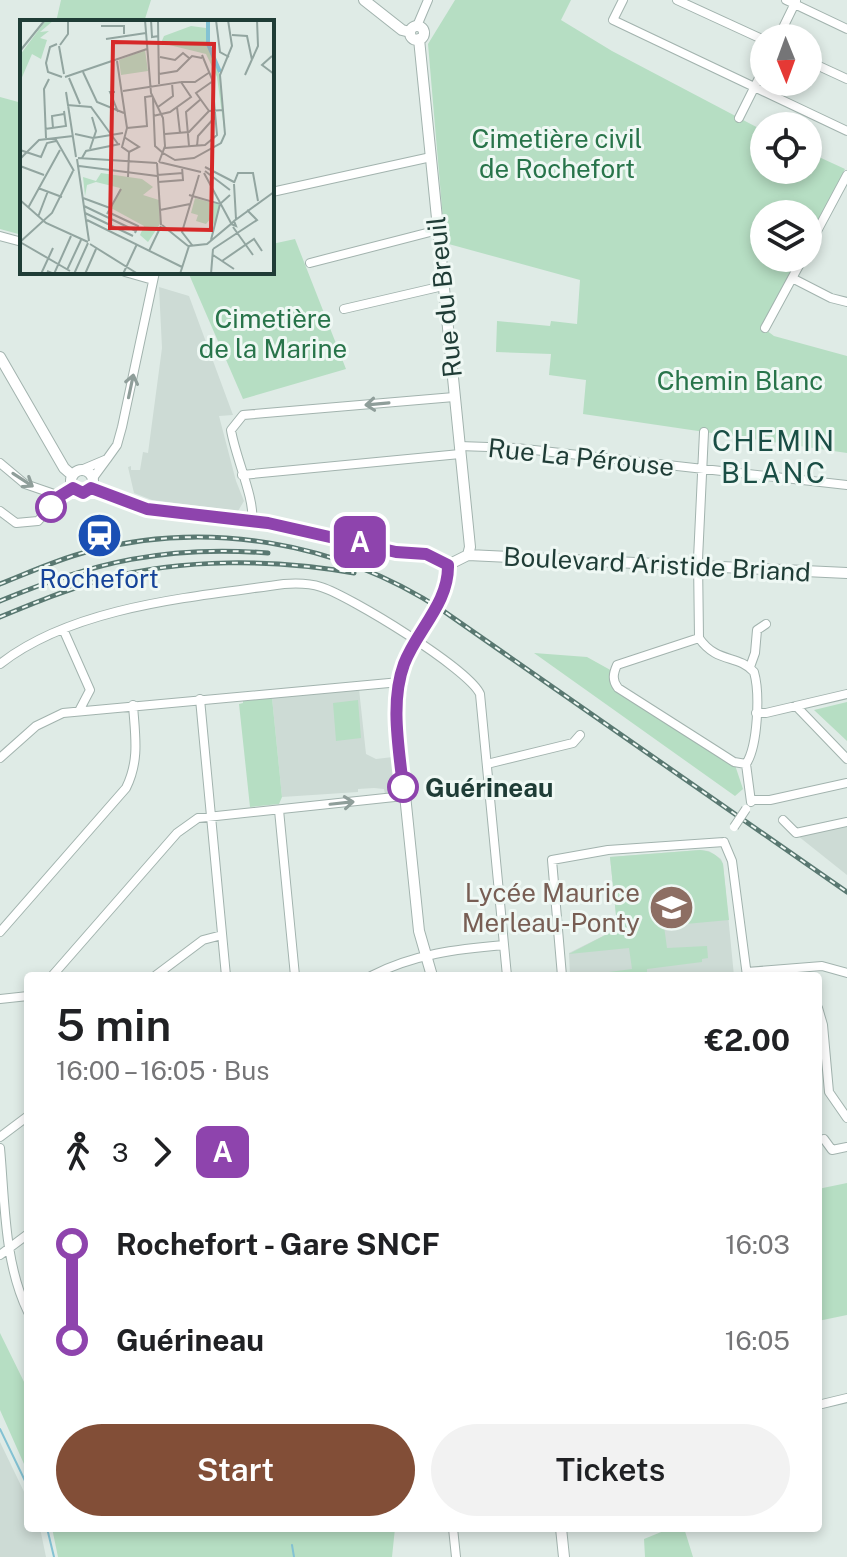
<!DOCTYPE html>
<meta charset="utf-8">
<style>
body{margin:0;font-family:"Public Sans",sans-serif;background:#f2f2f2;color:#202124;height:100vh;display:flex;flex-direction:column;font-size:30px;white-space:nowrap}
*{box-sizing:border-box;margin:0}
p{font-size:26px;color:#757577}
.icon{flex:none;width:44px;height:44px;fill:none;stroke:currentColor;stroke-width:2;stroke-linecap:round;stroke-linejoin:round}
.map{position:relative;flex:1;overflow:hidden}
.side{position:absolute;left:24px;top:972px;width:798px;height:560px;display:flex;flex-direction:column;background:#fff;border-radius:8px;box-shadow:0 4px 12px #0003}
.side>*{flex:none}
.badge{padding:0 16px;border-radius:12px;font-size:28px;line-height:52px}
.needle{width:52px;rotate:179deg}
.fabs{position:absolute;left:750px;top:24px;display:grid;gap:16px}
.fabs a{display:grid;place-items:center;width:72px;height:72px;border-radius:50%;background:#fff;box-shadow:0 4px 12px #0003;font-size:40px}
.map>.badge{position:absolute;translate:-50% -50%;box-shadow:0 0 0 4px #fff}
.legs{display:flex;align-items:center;gap:12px;height:88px;padding:0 32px;font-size:26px}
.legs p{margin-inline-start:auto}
.headline{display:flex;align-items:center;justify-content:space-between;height:136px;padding:0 32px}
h1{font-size:44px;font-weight:600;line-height:60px}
.cta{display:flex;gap:16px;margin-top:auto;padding:16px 32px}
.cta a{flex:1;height:92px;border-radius:48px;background:#824e37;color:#fff;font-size:32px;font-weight:600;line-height:92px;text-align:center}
.cta a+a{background:#f2f2f2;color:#202124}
ul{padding:0 32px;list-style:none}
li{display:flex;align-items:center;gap:28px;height:96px;font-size:30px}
li i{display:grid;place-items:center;width:12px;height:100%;margin:0 10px;background:currentColor}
li i::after{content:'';width:20px;height:20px;margin:-10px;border:6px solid;border-radius:50%;background:#fff}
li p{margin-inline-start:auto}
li:first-child i{background:linear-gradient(#0000 50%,currentColor 0)}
li:last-child i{background:linear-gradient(currentColor 50%,#0000 0)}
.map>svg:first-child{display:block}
</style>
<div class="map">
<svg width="847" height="1557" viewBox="0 0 847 1557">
<rect width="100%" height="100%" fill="#dfebe6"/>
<path fill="#cddbd5" d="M159,287L189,296L233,415L219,416L236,481L244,501L238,511L152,500L134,493L128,467L131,466V470H140L143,452L148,453L162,348Z
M359,689L366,754L376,759L393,757L396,793L385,794L384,789L374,788L358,789V792L282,797L272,698Z
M847,826V875L798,836Z
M700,850L709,851L721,859L723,864L734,976H570L569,953L613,931L617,925L610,857Z
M0,1442L28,1500V1528H40L46,1557H0Z"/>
<path fill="#b6dec3" d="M61,0H151L144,22H56Z
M455,0H571L561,20L612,51L764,131V170H808V152L845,169L808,240V214H764V258H798L762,327L774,336L847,356V453L583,414L586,380L549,375L551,354L496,352L497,321L550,326L551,321L577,324L580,280L445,243L428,44Z
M0,97L22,103V235L0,229Z
M295,239L346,369L243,399L188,272H272V244Z
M534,653L587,657L614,672V682L734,762L743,789L735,796Z
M272,698L282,797L279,804L250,807L239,704L243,703V701Z
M358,700L361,738L336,741L333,703Z
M847,702V741L814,710Z
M700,850C710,851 719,855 723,864L729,920L664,926L667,948L707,946L708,958L702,959V962L647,969V975L653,976H578L632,969L629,948L569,954L613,931L617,925L610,857Z
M847,1183V1315L818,1321V1189Z
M0,1333L28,1390V1473L0,1410Z
M52,1528H395L392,1557H58Z
M671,1528H684L693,1557H645L644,1539Z"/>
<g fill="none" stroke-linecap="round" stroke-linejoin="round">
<path stroke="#83c2d3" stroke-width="2" d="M0,1429L28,1487
M47,1528L54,1557
M292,1545L294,1557"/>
<defs>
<path id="minor" d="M623,0L613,20L847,131
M677,0L764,40
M786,0L847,29
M417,26L428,0
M778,38L796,1
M808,61L847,79
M739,118L764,68
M272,192L431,157
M0,236L22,242
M808,248L847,175
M310,263L438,230
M125,272L153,280
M792,278L831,298L847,302
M344,309L443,286
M765,328L803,258
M704,432L698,559L699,638C717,664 738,654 754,672C760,693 758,746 746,764
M459,446L516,448L847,485
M107,459L117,445L122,427L155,272
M0,463L25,484L60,496
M81,470L107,459L93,478
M242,475L460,454
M0,511L16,523L38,521L60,496L73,488
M252,520C255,499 235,456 231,430L243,415L454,397
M63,629L90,690L79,711
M699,638L617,665C613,674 612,680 618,688L720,753L734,762L746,764
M0,664C74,606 193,597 284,584C297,583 309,583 321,587C350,596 469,669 480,694L507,976
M750,667L755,653L757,630L766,624
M200,699L226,976
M796,706L847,759
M756,713H766L847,694
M0,758L36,726L63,713L400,682
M487,764L573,743L580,735
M746,764L751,802
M752,800H770L847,783
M279,810L295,976
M783,820L796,833L847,822
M724,842L732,861L747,976
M0,932L126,788C140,760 135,735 133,705
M747,972L822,966L847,973
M52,976L177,833L198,818L404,796
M155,976L203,940L222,935
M371,976C414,954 457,949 504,945
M562,976L552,860L608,850L724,842
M0,999L28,996
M818,1008L823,1025L829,1092L847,1118
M0,1137L28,1116
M824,1139L832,1150L847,1147
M0,1148C5,1202 4,1263 28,1312
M0,1255L28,1234
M818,1405L847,1398
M453,1528L456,1557"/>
<path id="tertiary" d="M364,0L402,30L410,32
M410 33a7 7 0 1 1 14 0a7 7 0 1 1-14 0Z
M419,39L470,547L468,555
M0,357L64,468L72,475
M71 481a11 11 0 1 1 22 0a11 11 0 1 1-22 0Z
M91,488L147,509L268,523L396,552L426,554L448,565
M448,565L468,555L847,573
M440,600L446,590L448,565
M430,616L421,628L404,665L397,717L419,931L432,976
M561,1528L564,1557"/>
</defs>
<use href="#minor" stroke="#a2b3ae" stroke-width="10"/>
<use href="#tertiary" stroke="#a2b3ae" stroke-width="12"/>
<use href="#minor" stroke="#fff" stroke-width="8"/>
<use href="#tertiary" stroke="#fff" stroke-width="10"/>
<defs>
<path id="rail" d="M0,584C28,573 56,560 86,552C207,519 338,542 442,610L847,892
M0,601C93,562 167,545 268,553
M0,617C34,603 68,589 104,579C184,558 273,559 354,573"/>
</defs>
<use href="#rail" stroke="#597871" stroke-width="5"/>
<use href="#rail" stroke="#eff8f4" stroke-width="2" stroke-dasharray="6" stroke-linecap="butt"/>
<defs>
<path id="minor-bridge" d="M734,827L746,809"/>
<path id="tertiary-bridge" d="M430,616L440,600"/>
</defs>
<use href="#minor-bridge" stroke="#a2b3ae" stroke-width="10" stroke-linecap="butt"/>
<use href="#tertiary-bridge" stroke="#a2b3ae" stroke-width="12" stroke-linecap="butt"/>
<use href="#minor-bridge" stroke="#fff" stroke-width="8"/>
<use href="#tertiary-bridge" stroke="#fff" stroke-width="10"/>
</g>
<defs><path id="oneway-shaft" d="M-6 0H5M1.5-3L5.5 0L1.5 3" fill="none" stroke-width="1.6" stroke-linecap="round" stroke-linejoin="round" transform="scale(2)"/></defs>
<g stroke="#8f9e9a">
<use href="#oneway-shaft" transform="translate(131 386) rotate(-78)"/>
<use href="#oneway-shaft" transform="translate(377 404) rotate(175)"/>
<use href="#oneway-shaft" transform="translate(23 480) rotate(33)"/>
<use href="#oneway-shaft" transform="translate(342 803) rotate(-6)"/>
</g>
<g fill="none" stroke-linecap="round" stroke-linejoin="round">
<defs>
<path id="line-1" d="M51,507L60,496L73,488L83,493L91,488L147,509L268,523L396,552L426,554L448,565C449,603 417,630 404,664C390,702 399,748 403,787"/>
</defs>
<use href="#line-1" stroke="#fff" stroke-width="18"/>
<use href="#line-1" stroke="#8e44ad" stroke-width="12"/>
</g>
<defs>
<symbol id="station-disc" viewBox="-11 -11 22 22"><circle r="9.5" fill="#1a4fb4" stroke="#eff8f4"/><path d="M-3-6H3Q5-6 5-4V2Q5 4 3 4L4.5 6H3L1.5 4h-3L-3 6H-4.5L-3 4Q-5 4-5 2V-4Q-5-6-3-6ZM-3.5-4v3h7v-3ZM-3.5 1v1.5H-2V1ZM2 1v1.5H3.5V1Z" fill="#fff"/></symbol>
<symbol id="school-disc" viewBox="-11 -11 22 22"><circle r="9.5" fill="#8d6e63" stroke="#eff8f4"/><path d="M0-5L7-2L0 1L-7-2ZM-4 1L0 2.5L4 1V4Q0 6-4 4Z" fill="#fff"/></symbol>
</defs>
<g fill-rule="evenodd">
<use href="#station-disc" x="74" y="510" width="51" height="51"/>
<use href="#school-disc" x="646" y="882" width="51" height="51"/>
</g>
<g fill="#fff" stroke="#8e44ad" stroke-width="4">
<circle cx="51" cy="507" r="14"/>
<circle cx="403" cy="787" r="14"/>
</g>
<g text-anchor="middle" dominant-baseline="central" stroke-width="6" stroke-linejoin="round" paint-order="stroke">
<g font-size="26" fill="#28744a" stroke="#eff8f4">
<text x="557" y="138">Cimetière civil<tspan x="557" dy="30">de Rochefort</tspan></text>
<text x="273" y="318">Cimetière<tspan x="273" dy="30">de la Marine</tspan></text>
<text x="740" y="380">Chemin Blanc</text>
</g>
<g font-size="26" fill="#1f3c36" stroke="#eff8f4">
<text transform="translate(444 297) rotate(-96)">Rue du Breuil</text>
<text transform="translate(581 457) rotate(6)">Rue La Pérouse</text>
<text transform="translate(657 564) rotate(3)">Boulevard Aristide Briand</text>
</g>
<g font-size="26" fill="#164399" stroke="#eff8f4">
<text x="99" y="578">Rochefort</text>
</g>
<g font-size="26" font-weight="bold" fill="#1f3c36" stroke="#eff8f4" text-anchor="start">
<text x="425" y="787">Guérineau</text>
</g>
<g font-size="26" fill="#785e54" stroke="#eff8f4" text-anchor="end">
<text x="640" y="892">Lycée Maurice<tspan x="640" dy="30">Merleau-Ponty</tspan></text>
</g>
<g font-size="28" letter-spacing="2" fill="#1a4e45" stroke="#eff8f4">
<text x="774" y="440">CHEMIN<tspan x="774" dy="32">BLANC</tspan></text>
</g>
</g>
<g transform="translate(20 20)">
<rect width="254" height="254" fill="#dfebe6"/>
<path d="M26,0H34L20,12L29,11L20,18L27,20L21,39L12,34L0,62V35ZM188,0L187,22L200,55L205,116L197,57L186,34L141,23L144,16L171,6L186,8ZM125,30L128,51L101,55L99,40ZM81,153L122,159L133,167L123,175L139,180L140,204L128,222L120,215L124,206L91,188L100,168L76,162L67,165L65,176L63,157L76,161ZM175,178L200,185L194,206L191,198L186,204L176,201L178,195L171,193Z" fill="#b6dec3"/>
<path fill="none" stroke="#83c2d3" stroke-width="4" d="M188,0V24L200,52"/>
<path fill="none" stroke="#92a5a0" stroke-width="2" d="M125,0L131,73L143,98L145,126L139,142M131,0L132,17L139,16M196,0L200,32L209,37M138,2L139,64M81,6H104V14M212,15L227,16L232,40M86,19L126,13M37,24L30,27L26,43L28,52L42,57M40,25L48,14V0M39,26L44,54M0,31L25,0M252,36L242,45L254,54M140,37L155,40L163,33L169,38M97,41L107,108M63,52L77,82L104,93M139,54L157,51L172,36L182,38M225,55L238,26L237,0M45,57L127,29M49,58L60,84M161,62H175L190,52M103,71L161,62L171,77L150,92L133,96M46,72L56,137M95,72H90L98,92M133,78L135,126L143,133L155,140L174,138L201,123L205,114L200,55L212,26L208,0M47,85L71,87L98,124M138,87L153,76L152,63M157,87L160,113M189,91L176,73L193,61M254,98V164M33,108L32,96L44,94M107,108L127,106L125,77L132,76M107,108L102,127L109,132L108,157M25,109L46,106L44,91M55,114L73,118L103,113M145,114L169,112L189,91L203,90M104,117L119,127L109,132M26,118L24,69L29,59M35,118L54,151M169,126L166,92L181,79M177,126L178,116L195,97M145,128L185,125L197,115L192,59L182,35M70,129L76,111L72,97M0,130L21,137L27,123L36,121M58,138L137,143M62,138L66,131L100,124M0,139L19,120L53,116M57,139L69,221M139,142L181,152M137,143L141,205M0,146L24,155M59,146L137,156M185,147L214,162M185,151L210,170M184,153L211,203M137,155L163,153M138,162L163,160L162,147M214,163L218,153H233L238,181M214,164L216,199M18,168L42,177M169,175L200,184L210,175M63,178L90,188M0,180L26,203L68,222M64,186L116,211M8,188L40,130M140,190L170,184M88,192L118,206L115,213M65,193L113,216M87,194L101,169M18,197L28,171M67,200L162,247M214,201L254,172M142,205L168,226M213,207L233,235M191,220L200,184M0,222L32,193L53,151M0,222L50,251M70,224L118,254M172,225L162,212L179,155M193,229L237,200L227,190M129,231L141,206M193,235L214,249M202,241L234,219L242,231M47,250L61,220M27,251L34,254L51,216M21,254L33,228M54,254L68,223M65,254L76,229M103,254L117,224M160,254L169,226L187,224L211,204L216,206L214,201L211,204M191,254L193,229"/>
<path fill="#d62828" fill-opacity="0.15" stroke="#d62828" stroke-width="4" d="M93,22L194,24L191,210L90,208Z"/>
<rect width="254" height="254" fill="none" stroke="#1f3c36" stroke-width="4"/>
</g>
</svg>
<div class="fabs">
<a><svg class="needle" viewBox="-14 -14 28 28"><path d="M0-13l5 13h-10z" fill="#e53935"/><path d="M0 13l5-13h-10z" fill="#757577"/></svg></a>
<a><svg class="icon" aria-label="locate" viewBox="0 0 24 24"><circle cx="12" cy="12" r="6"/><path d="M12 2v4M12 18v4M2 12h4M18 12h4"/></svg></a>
<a><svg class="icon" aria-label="layers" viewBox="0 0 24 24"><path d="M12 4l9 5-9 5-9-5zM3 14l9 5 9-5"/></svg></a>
</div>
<b class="badge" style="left:360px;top:542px;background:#8e44ad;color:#fff">A</b>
<section class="side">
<div class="headline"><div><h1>5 min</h1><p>16:00 – 16:05 · Bus</p></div><b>€2.00</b></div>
<div class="legs"><svg class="icon" aria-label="walk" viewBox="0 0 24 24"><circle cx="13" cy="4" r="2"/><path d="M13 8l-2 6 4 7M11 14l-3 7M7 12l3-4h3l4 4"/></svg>3<svg class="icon" aria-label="forward" viewBox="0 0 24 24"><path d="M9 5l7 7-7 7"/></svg><b class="badge" style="background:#8e44ad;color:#fff">A</b></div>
<ul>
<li><i style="color:#8e44ad"></i><b>Rochefort - Gare SNCF</b><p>16:03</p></li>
<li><i style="color:#8e44ad"></i><b>Guérineau</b><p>16:05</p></li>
</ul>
<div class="cta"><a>Start</a><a>Tickets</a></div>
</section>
</div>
